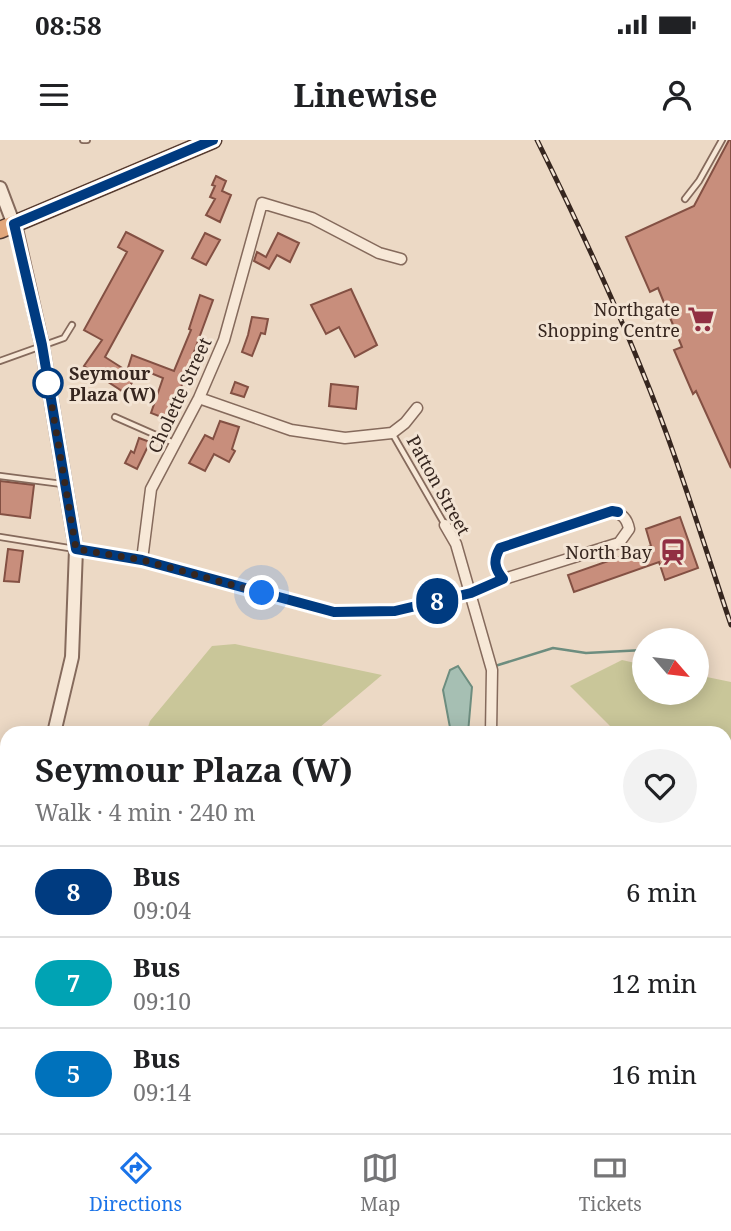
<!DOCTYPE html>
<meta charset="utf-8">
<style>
body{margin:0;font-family:"Noto Serif",serif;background:#f2f2f2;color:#202124;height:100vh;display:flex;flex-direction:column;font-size:26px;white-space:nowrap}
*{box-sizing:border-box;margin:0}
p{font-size:23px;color:#757577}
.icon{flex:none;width:38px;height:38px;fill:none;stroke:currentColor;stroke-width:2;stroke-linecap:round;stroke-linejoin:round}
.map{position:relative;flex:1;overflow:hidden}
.drawer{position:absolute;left:0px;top:586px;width:732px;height:408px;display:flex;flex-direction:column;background:#fff;border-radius:21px 21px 0 0;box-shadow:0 4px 18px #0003}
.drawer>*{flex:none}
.badge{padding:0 14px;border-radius:23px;font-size:24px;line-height:46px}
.needle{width:46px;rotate:118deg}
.controls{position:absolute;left:632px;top:488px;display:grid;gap:14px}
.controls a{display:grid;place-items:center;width:77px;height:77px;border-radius:50%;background:#fff;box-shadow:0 4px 18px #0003;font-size:35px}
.you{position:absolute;width:35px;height:35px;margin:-18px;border:5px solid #fff;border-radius:50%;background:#1a73e8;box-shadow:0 0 0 10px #1a73e833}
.map>.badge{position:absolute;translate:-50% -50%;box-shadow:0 0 0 4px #fff}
.round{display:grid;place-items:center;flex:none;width:74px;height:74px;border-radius:37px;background:#f2f2f2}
.headline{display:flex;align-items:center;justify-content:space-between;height:119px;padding:0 35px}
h1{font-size:33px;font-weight:700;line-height:52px}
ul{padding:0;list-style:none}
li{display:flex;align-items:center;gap:21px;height:91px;padding:0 35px;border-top:2px solid #e0e0e0}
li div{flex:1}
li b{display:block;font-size:26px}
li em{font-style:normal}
li .badge{min-width:77px;font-weight:700;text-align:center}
.status{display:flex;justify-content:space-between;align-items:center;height:49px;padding:0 35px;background:#fff;direction:ltr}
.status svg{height:19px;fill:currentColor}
header{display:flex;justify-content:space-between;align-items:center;height:91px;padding:0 35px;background:#fff;font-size:32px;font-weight:700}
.tab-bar{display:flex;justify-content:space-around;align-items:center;height:98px;border-top:2px solid #e0e0e0;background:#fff;font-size:19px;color:#757577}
.tab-bar a{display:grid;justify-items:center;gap:4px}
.tab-bar .active{color:#1a73e8}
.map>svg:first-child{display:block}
</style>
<div class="status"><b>08:58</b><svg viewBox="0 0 49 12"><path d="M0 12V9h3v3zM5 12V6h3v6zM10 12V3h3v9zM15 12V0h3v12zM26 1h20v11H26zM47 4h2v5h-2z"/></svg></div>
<header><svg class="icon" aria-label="menu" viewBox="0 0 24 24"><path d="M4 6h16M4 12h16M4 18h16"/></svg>Linewise<svg class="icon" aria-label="person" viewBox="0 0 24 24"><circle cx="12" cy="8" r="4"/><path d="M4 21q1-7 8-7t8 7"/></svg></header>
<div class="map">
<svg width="731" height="993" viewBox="0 0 731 993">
<rect width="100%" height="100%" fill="#ecd9c5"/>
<path fill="#c9c699" d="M235,504L382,535L313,593H146L150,581L212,506Z
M622,520L644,525V553H696L697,535L731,542V668L725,672L724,593H617L570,546Z
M725,832L731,834V993H701L696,987H724Z"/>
<path fill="#a6bfb3" stroke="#6d8d7f" stroke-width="2" d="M458,526L472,547L468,593H451L443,550L450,530Z
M275,987H440L441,993H274Z"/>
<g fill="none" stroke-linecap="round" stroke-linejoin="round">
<path stroke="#6d8d7f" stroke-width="2.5" d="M495,526L553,508L586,513L644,510"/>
</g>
<path fill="#c88e7c" stroke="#835043" stroke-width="2" d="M729,0H731V328L696,251L693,254L674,210L682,207L658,148L650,152L626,97L694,66Z
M216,36L226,41L222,51L231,55L220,82L206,75L215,59L210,57L215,46L212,45Z
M126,92L163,111L105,217L127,231L132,215L174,231L191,190L189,189L200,155L213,160L169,280L151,273L163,238L141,229L125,253L84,226L102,200L84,190L127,112L118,107Z
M205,93L220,100L206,125L192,118Z
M278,93L299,103L290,122L277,115L269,129L254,121L257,112L266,117Z
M351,149L377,205L355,217L339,187L326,194L311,165Z
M252,177L268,179L265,194L261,193L252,216L242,212L248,195Z
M235,242L248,247L244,257L231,253Z
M331,244L358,247L356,269L329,266Z
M220,281L239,287L232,309L235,311L229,322L214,314L205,331L189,323L205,295L213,299Z
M139,298L150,302L137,329L125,323L131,311L134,313Z
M0,341L34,345L30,378L0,374Z
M680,377L698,428L665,440L659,422L574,452L568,435L651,406L646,389Z
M8,409L23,411L19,442L4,441Z"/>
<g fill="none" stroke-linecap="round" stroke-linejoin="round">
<defs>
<path id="service" d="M83,0H87
M685,59L699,41L722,0
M0,221L64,198L72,185
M115,277L174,303
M392,293L445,385
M0,336L62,344
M0,397L75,409"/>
<path id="minor" d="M199,258L291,290L345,298L392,293L405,283L417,268
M445,385L456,404L492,530L491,593
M76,409L142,420L334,473L395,471L471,453L504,439L619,403L629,389C627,378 622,374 612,371L500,408C493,420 494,428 504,439
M142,420L151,349L199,258L224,200L262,63L312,78L379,113L401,119
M470,993V987"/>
<path id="tertiary" d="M0,48L17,93L42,205L76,409L72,517L54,593
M0,773L7,755"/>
<path id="trunk" d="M0,90L213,0"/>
</defs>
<use href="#service" stroke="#856a5c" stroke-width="8"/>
<use href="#minor" stroke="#856a5c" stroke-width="13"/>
<use href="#tertiary" stroke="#856a5c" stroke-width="16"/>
<use href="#trunk" stroke="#533a30" stroke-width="19"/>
<use href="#service" stroke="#f7e8d7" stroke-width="4.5"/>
<use href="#minor" stroke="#f7e8d7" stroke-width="10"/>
<use href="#tertiary" stroke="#f7e8d7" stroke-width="12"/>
<use href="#trunk" stroke="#e2a77c" stroke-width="16"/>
<defs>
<path id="rail" d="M537,0C574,75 610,151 641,228C676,312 702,399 731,485"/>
</defs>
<use href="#rail" stroke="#36261f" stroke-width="5"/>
<use href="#rail" stroke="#f3e4d4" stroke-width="2.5" stroke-dasharray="8" stroke-linecap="butt"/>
</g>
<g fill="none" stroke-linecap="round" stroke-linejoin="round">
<defs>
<path id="line" d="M213,0L14,84L42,205L76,409L142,420L334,472L395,471L471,453L503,439C494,428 493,420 500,408L612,371L618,372"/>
</defs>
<use href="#line" stroke="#fff" stroke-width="16"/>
<use href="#line" stroke="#003b80" stroke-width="10"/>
<path stroke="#36261f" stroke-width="7" stroke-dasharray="0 12.6" d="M48,243L76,409L142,420L262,453"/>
</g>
<defs>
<symbol id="supermarket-bare" viewBox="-9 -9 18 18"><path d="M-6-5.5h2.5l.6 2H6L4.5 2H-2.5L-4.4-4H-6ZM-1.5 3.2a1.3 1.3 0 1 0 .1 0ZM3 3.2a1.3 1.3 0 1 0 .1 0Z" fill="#912f42" stroke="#f3e4d4" stroke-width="2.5" paint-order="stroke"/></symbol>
<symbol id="station-bare" viewBox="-9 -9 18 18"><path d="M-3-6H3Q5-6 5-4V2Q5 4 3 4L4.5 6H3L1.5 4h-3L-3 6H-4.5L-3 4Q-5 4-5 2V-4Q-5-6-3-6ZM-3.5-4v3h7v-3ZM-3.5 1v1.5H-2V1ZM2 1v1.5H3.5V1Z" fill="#912f42" stroke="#f3e4d4" stroke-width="2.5" paint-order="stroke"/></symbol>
</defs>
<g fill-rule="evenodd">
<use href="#supermarket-bare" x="682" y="160" width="38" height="38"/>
<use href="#station-bare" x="654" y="393" width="38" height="38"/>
</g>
<circle fill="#fff" stroke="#003b80" stroke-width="3.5" cx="48" cy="243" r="14"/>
<g text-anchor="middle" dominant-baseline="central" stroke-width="6" stroke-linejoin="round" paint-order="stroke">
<g font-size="18" fill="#36261f" stroke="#f3e4d4" text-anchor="end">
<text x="680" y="169">Northgate<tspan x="680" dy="21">Shopping Centre</tspan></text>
<text x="652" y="412">North Bay</text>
</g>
<g font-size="18" font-weight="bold" fill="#36261f" stroke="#f3e4d4" text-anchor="start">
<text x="69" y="233">Seymour<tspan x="69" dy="21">Plaza (W)</tspan></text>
</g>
<g font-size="18" fill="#36261f" stroke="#f3e4d4">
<text transform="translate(179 255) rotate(-65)">Cholette Street</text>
<text transform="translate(439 345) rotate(61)">Patton Street</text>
</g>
</g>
</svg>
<div class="controls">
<a><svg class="needle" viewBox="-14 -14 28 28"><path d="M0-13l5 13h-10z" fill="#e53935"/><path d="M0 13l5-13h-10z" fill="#757577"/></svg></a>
</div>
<div class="you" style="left:262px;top:453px"></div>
<b class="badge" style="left:437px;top:461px;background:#003b80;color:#fff">8</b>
<section class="drawer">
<div class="headline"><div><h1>Seymour Plaza (W)</h1><p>Walk · 4 min · 240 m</p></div><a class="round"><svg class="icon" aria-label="heart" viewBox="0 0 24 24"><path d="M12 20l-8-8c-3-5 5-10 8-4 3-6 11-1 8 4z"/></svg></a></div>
<ul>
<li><span class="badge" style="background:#003b80;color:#fff">8</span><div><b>Bus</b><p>09:04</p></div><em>6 min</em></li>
<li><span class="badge" style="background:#00a3b4;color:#fff">7</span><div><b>Bus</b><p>09:10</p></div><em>12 min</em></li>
<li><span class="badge" style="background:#0072bc;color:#fff">5</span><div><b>Bus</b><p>09:14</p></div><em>16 min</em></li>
</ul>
</section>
</div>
<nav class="tab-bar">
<a class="active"><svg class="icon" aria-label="directions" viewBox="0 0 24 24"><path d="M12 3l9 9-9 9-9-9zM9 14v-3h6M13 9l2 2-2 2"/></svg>Directions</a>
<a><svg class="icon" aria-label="map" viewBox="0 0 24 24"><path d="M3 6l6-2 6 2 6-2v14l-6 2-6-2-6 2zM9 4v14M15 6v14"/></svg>Map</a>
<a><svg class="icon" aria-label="tickets" viewBox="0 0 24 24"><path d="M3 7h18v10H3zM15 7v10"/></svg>Tickets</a>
</nav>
